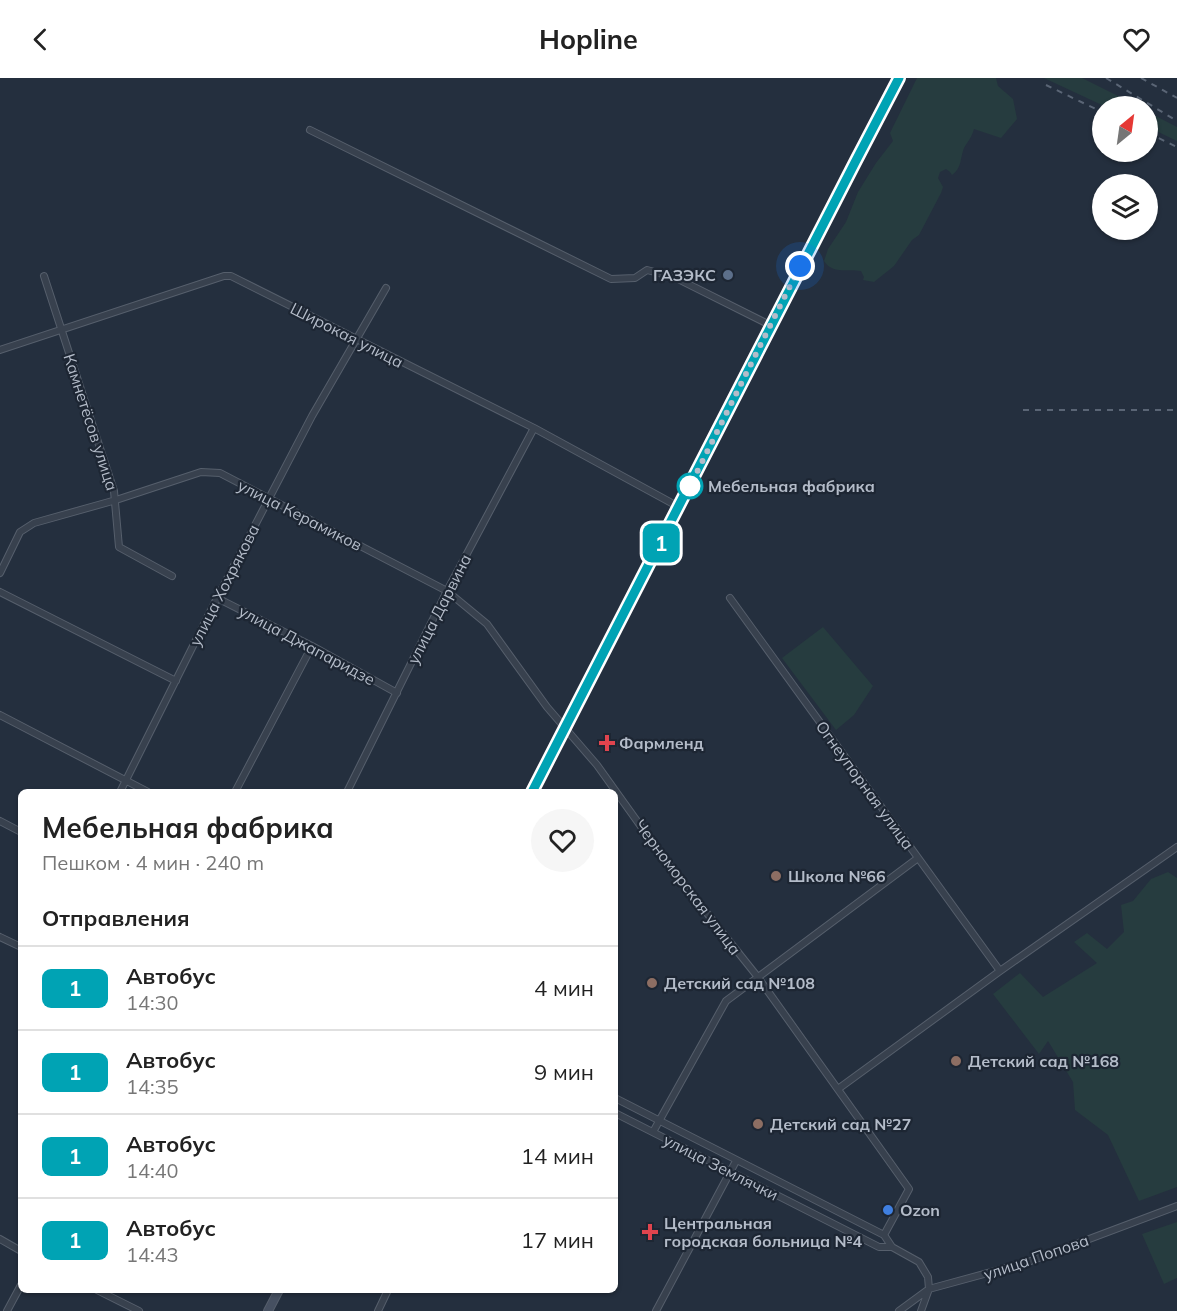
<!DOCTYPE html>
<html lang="ru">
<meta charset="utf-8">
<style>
body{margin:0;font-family:Mulish,sans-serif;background:#f6f6f6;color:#222;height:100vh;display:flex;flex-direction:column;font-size:22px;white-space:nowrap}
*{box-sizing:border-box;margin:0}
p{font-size:20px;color:#767676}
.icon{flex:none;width:33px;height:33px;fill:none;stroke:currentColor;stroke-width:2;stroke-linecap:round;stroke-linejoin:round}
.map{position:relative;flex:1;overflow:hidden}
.side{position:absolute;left:18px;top:711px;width:600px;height:504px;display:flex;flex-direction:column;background:#fff;border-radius:9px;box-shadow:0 2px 4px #0004}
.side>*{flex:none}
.badge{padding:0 12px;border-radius:9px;font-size:21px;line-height:39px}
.needle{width:39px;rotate:29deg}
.fabs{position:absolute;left:1092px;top:18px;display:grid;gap:12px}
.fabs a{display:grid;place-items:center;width:66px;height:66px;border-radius:50%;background:#fff;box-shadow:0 2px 4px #0004;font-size:30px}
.you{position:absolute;width:30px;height:30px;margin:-15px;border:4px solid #fff;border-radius:50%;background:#1a73e8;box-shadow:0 0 0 9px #1a73e833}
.map>.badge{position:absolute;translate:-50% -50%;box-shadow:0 0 0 3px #fff}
h2{padding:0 24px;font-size:22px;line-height:54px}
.round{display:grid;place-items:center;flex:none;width:63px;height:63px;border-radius:32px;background:#f6f6f6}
.summary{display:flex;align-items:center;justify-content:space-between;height:102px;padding:0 24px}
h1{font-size:28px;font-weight:700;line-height:45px}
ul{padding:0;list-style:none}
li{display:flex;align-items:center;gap:18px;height:84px;padding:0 24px;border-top:2px solid #e0e0e0}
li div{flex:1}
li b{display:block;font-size:22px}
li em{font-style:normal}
li .badge{min-width:66px;font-weight:700;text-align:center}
header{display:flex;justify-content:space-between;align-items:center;height:78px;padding:0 24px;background:#fff;font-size:27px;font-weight:700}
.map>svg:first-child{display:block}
</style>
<header><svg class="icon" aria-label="back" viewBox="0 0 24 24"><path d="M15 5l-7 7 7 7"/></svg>Hopline<svg class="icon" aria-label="heart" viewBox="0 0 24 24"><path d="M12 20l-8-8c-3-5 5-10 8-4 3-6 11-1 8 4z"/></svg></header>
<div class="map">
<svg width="1177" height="1233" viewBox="0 0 1177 1233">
<rect width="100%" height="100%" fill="#242f3e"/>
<path fill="#263c3f" d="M917,0H996L998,8L1013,21L1017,41L1001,60L974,51C972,59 968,63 964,70C960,80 962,90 952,97L950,94L946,91L940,94L938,100L943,109L941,115L919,157L912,162L894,188L874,204L863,202L864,199L861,193C848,190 833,197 824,183L828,171L846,144L858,114L876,85L893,63L890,55Z
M1044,0H1082L1138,28H1104Z
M1148,34L1177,49V63L1148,49Z
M823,549L873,608L854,637L836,652L782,580Z
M1168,794L1177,800V1109L1139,1123L1108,1057L1075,1032L1073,1004L1048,963L1039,976L993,916L1020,895L1043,919L1097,885L1074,864L1087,855L1107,871L1124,854L1121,827L1133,823L1151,801Z
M1177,1144V1200L1164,1206L1142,1156Z"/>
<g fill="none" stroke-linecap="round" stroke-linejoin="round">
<defs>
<path id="street" d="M310,52L611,201L635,200L647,192L674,199L770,247
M44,198L114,413L119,469L172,498
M0,272L224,198H231L534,350L679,429
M0,495L20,454L34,445L116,422L201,394L220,395L447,513L487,546L547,629L597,687L667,785L757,898L909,1111L884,1157
M0,514L176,603
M217,520L312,568L397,615
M730,520L1000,893
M0,637L148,714
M120,714L217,520L312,338L386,210
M235,714L312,568
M347,714L447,513L534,350
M0,743L21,754
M0,859L21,869
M838,1011L1000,893L1177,769
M615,1020L884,1157L892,1169L919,1184L928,1199L929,1211L921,1233
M615,1035L879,1169H892
M653,1054L726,923L918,780
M0,1161L21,1173
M97,1212L139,1233
M7,1233L21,1207
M378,1233L388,1212
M656,1233L736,1083
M899,1233L929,1211L1028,1184L1177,1128"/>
<path id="secondary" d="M532,714C655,476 775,237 899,0
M268,1233L279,1212"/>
</defs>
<use href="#street" stroke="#565f6c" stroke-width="8"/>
<use href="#secondary" stroke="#565f6c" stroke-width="10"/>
<use href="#street" stroke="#38414e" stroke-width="6"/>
<use href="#secondary" stroke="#465061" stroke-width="8"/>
<path stroke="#5a6575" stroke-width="2" stroke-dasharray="6 6" stroke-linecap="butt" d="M1106,0L1177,43
M1141,0L1177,20
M1046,7L1102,34
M1148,55L1177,69
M1023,332H1177"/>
</g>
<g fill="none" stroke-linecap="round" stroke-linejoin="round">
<defs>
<path id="line" d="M532,714C655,476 775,237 899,0"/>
</defs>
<use href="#line" stroke="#fff" stroke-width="14"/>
<use href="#line" stroke="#00a3b4" stroke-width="9"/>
<path stroke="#b4bcc9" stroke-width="6" stroke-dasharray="0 10.8" d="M690,408L689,410L800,188"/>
</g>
<circle fill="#5c6f8a" stroke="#1d2633" stroke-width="2" cx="728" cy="197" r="6"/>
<circle fill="#fff" stroke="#00a3b4" stroke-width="3" cx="690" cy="408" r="12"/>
<g fill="#e0444e" stroke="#1d2633" stroke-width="2">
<path d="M604 656h6v6h6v6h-6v6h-6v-6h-6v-6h6z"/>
<path d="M647 1145h6v6h6v6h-6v6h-6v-6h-6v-6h6z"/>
</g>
<g fill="#8d6e63" stroke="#1d2633" stroke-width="2">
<circle cx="776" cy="798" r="6"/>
<circle cx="652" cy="905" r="6"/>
<circle cx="956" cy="983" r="6"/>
<circle cx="758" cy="1046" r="6"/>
</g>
<circle fill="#3f7fe0" stroke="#1d2633" stroke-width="2" cx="888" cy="1132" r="6"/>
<g text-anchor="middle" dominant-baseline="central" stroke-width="4.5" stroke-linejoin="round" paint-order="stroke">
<g font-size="16" font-weight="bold" fill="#b4bcc9" stroke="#1d2633" text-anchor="start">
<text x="716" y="197" text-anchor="end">ГАЗЭКС</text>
<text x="619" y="665">Фармленд</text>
<text x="788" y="798">Школа №66</text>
<text x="664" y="905">Детский сад №108</text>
<text x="968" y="983">Детский сад №168</text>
<text x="770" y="1046">Детский сад №27</text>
<text x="900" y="1132">Ozon</text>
<text x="664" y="1145">Центральная<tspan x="664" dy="18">городская больница №4</tspan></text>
</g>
<g font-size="16" fill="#b4bcc9" stroke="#1d2633">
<text transform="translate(347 257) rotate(27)">Широкая улица</text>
<text transform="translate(91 344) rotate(72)">Камнетёсов улица</text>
<text transform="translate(300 437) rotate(27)">улица Керамиков</text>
<text transform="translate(224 507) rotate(-63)">улица Хохрякова</text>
<text transform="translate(439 531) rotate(-63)">улица Дарвина</text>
<text transform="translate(307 567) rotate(28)">улица Джапаридзе</text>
<text transform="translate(865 707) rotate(54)">Огнеупорная улица</text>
<text transform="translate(688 809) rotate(53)">Черноморская улица</text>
<text transform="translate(721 1089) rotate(27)">улица Землячки</text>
<text transform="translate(1036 1179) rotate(-19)">улица Попова</text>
</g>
<g font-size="16" font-weight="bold" fill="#b4bcc9" stroke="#1d2633" text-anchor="start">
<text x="708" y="408">Мебельная фабрика</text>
</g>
</g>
</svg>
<div class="fabs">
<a><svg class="needle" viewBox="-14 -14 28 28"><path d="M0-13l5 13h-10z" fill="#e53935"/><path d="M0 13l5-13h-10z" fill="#767676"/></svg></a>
<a><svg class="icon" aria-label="layers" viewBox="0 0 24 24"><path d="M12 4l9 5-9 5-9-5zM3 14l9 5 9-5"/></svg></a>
</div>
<div class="you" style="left:800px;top:188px"></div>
<b class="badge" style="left:661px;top:465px;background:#00a3b4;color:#fff">1</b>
<section class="side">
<div class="summary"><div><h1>Мебельная фабрика</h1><p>Пешком · 4 мин · 240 m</p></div><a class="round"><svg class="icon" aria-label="heart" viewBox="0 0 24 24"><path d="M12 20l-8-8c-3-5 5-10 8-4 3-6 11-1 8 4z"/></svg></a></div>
<h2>Отправления</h2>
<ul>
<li><span class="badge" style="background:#00a3b4;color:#fff">1</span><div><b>Автобус</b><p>14:30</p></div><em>4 мин</em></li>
<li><span class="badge" style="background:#00a3b4;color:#fff">1</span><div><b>Автобус</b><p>14:35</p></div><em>9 мин</em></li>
<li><span class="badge" style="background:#00a3b4;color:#fff">1</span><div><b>Автобус</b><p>14:40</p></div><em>14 мин</em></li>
<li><span class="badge" style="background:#00a3b4;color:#fff">1</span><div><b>Автобус</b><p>14:43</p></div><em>17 мин</em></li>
</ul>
</section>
</div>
